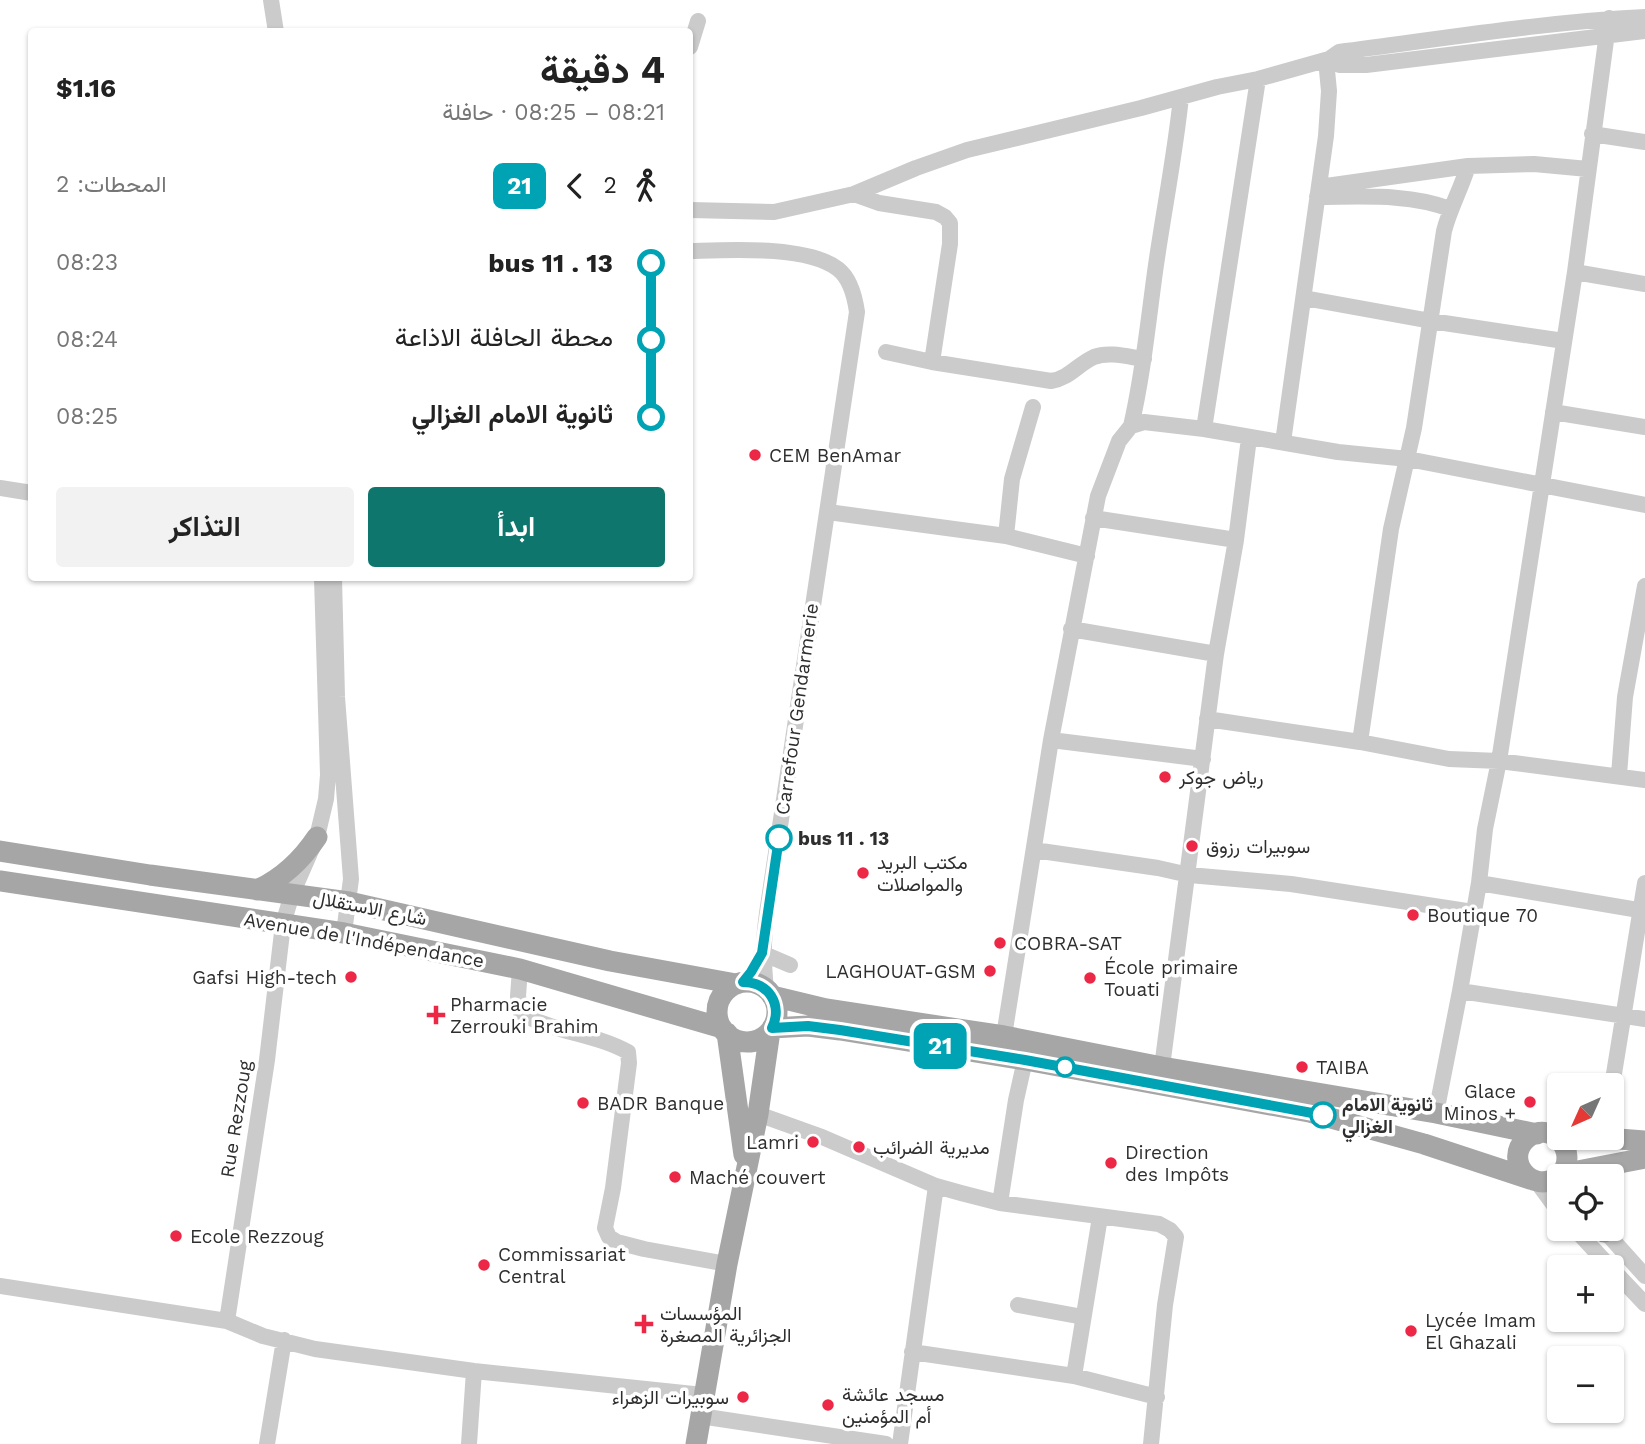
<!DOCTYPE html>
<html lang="ar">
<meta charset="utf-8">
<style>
body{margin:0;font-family:"Work Sans",Vazirmatn,sans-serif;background:#f2f2f2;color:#222;direction:rtl;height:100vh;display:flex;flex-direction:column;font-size:26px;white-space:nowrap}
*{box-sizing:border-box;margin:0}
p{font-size:23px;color:#767676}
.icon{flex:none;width:38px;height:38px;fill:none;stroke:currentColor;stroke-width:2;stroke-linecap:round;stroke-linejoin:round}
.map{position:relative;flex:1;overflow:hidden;direction:ltr}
.details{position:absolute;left:28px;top:28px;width:665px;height:553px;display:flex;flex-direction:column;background:#fff;border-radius:7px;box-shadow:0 2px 5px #0004;direction:rtl}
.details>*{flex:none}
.badge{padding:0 14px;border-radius:10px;font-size:24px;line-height:46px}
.needle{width:46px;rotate:225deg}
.tools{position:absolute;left:1547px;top:1073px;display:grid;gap:14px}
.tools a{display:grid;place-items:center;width:77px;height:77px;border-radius:7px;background:#fff;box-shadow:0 2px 5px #0004;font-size:35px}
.map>.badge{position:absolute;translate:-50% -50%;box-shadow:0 0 0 4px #fff}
.legs{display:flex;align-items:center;gap:10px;height:77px;padding:0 28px;font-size:23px}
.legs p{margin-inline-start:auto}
.headline{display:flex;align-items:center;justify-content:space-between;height:119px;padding:0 28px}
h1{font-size:38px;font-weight:700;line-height:52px}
.button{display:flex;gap:14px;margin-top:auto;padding:14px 28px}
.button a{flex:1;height:80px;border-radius:7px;background:#0f766e;color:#fff;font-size:28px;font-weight:700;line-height:80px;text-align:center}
.button a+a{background:#f2f2f2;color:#222}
ul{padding:0 28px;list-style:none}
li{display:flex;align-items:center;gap:24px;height:77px;font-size:26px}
li i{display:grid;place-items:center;width:10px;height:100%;margin:0 9px;background:currentColor}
li i::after{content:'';width:18px;height:18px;margin:-9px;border:5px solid;border-radius:50%;background:#fff}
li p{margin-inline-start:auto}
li:first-child i{background:linear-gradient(#0000 50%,currentColor 0)}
li:last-child i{background:linear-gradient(currentColor 50%,#0000 0)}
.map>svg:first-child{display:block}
</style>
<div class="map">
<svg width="1645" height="1444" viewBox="0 0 1645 1444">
<rect width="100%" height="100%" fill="#fff"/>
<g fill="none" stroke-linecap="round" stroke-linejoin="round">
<path stroke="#cbcbcb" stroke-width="16" d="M271,0L276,32
M690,47L698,21
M1329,59L1339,65H1366L1645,31
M1592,134L1645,142
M1319,187L1468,166L1534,164L1588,169
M854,194L879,203L936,212L945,217L950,223V244L932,362
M1317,197C1360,197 1409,193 1450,209
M690,210L774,212L854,194L916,168L967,150L1141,108L1217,87L1258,79L1329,59L1339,52C1441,39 1543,22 1645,17
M690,251C728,250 807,245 838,269C851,279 855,298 857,312L767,913C763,942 763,960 766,989
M1575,272L1645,284
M1304,298L1431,321L1564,341
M886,352L932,362L1051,381C1070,378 1078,364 1094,357C1109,351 1129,357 1144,359
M1553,412L1645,427
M1131,426C1143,375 1148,323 1155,272C1163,214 1175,156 1181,97
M1204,429L1338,452L1408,459L1645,505
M1283,442L1326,136L1329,91L1326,60
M0,488L32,493
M828,512L1006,536L1087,556
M1093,518L1236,540
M1006,536L1012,479L1033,407
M334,578L337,697L351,879L344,933
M1071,629L1216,654
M1207,719L1360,742L1449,759L1499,761L1645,780
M1051,740L1203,759
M1360,742L1391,529L1414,428L1444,231C1450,208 1461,189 1468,166
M1619,775L1625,697L1645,586
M1034,850L1158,868L1189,875L1291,884L1473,912
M1479,883L1645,911
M762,953L790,965
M520,969L518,996L521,1013C554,1033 594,1033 628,1052L629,1063L613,1188L605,1228L609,1237L617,1242L644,1249L727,1264
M743,982L752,973L762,953
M1460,991L1645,1019
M1004,1036L1051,740L1098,496L1119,441L1131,426L1144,422L1204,429L1258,79
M1162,1067L1216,654L1236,540L1249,438
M1612,1086L1645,883
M1436,1113L1460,991L1479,883L1485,829L1499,761L1575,272L1609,18
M758,1114L822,1137L936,1186L961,1193L1000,1203L1159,1224L1170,1230L1176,1237L1165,1305L1151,1444
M1537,1182L1559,1212
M1000,1203L1016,1100L1025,1060
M1574,1228L1610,1267
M1602,1228L1645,1276
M1612,1269L1645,1304
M0,1286L227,1321L263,1336L315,1349L474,1371L703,1395
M1018,1305L1083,1317
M227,1321L267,1060L283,924L292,894L317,837L326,799L328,775L322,578
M912,1352L1074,1376L1157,1397
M1074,1376L1100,1217
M700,1416L886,1444
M267,1444L284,1340
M469,1444L474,1371
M900,1444L936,1186"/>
<path stroke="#a6a6a6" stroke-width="21" d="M0,851L150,875L349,902L610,961L736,984
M0,881L344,933L520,969L722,1028
M257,890C283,878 301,861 317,837
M717 1012a30 30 0 1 1 60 0a30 30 0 1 1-60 0Z
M772,996L826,1009L1004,1036L1162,1067L1436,1113L1537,1134
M772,1028L808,1026L840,1030L1025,1060L1309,1112L1424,1144L1530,1179
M727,1033L744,1155
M1606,1138L1645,1141
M1562,1174L1645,1158
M1559,1176C1532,1196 1503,1160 1526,1139C1550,1118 1581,1151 1560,1176
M1604,1228V1232
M696,1444L727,1264L758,1114L770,1031"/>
</g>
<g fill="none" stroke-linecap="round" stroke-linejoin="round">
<defs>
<path id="line-1" d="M779,838L762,953L751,972L743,982C769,982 783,1005 772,1028L808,1026L840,1030L1025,1060L1323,1115"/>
</defs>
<use href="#line-1" stroke="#fff" stroke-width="16"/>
<use href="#line-1" stroke="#00a3b4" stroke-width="10"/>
</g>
<g fill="#ed2847" stroke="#fff" stroke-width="2.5">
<circle cx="755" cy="455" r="7"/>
<circle cx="1165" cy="777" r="7"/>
<circle cx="1192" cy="846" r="7"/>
<circle cx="863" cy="873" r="7"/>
<circle cx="1413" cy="915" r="7"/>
<circle cx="1000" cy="943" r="7"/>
<circle cx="990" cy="971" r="7"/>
<circle cx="351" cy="977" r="7"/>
<circle cx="1090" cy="978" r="7"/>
<path d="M432.5 1004.5h7v7h7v7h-7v7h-7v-7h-7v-7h7z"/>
<circle cx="1302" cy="1067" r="7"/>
<circle cx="1530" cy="1102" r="7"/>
<circle cx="583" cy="1103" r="7"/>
<circle cx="813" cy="1142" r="7"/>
<circle cx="859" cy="1147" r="7"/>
<circle cx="1111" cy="1163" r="7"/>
<circle cx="675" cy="1177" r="7"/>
<circle cx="176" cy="1236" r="7"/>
<circle cx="484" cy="1265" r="7"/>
<path d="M640.5 1313.5h7v7h7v7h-7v7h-7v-7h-7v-7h7z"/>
<circle cx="1411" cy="1331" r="7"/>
<circle cx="743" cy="1397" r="7"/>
<circle cx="828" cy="1405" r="7"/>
</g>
<g fill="#fff" stroke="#00a3b4" stroke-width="3.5">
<circle cx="779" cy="838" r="12"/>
<circle cx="1065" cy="1067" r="9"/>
<circle cx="1323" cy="1115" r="12"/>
</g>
<g text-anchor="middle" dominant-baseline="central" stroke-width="7" stroke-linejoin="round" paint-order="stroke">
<g font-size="19" fill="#2e2e2e" stroke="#fff" text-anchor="start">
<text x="769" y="455">CEM BenAmar</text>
<text x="1179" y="777">رياض جوكر</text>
<text x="1206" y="846">سوبيرات رزوق</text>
<text x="877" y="862">مكتب البريد<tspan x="877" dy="22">والمواصلات</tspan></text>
<text x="1427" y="915">Boutique 70</text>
<text x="1014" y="943">COBRA-SAT</text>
<text x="1104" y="967">École primaire<tspan x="1104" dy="22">Touati</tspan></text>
<text x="976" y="971" text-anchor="end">LAGHOUAT-GSM</text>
<text x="337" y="977" text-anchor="end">Gafsi High-tech</text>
<text x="450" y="1004">Pharmacie<tspan x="450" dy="22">Zerrouki Brahim</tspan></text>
<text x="1316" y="1067">TAIBA</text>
<text x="1516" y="1091" text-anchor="end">Glace<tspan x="1516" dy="22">Minos +</tspan></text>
<text x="597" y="1103">BADR Banque</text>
<text x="799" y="1142" text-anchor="end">Lamri</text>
<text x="873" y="1147">مديرية الضرائب</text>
<text x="1125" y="1152">Direction<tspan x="1125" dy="22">des Impôts</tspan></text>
<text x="689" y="1177">Maché couvert</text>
<text x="190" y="1236">Ecole Rezzoug</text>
<text x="498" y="1254">Commissariat<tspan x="498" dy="22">Central</tspan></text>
<text x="660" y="1313">المؤسسات<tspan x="660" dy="22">الجزائرية المصغرة</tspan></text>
<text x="1425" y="1320">Lycée Imam<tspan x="1425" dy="22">El Ghazali</tspan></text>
<text x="842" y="1394">مسجد عائشة<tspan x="842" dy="22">أم المؤمنين</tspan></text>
<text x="729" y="1397" text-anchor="end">سوبيرات الزهراء</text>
</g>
<g font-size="19" fill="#2e2e2e" stroke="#fff">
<text transform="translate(797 709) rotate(-82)">Carrefour Gendarmerie</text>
<text transform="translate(370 908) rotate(11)">شارع الاستقلال</text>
<text transform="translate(364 940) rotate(10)">Avenue de l'Indépendance</text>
<text transform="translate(236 1119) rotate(-81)">Rue Rezzoug</text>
</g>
<g font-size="19" font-weight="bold" fill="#2e2e2e" stroke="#fff" text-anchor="start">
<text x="798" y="838">bus 11 . 13</text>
<text x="1342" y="1104">ثانوية الامام<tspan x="1342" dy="22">الغزالي</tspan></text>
</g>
</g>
</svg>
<div class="tools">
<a><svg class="needle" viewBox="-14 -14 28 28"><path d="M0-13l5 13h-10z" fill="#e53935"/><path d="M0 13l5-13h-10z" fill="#767676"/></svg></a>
<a><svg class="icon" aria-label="locate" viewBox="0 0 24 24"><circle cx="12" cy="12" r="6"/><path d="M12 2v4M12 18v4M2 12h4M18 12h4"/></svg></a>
<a>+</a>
<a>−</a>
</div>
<b class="badge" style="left:940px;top:1046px;background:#00a3b4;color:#fff">21</b>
<section class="details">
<div class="headline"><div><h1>4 دقيقة</h1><p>08:21 – 08:25 · حافلة</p></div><b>$1.16</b></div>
<div class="legs"><svg class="icon" aria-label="walk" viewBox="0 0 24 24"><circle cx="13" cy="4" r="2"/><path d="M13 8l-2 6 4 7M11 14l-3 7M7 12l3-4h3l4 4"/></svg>2<svg class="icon" aria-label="back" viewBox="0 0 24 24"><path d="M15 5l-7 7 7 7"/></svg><b class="badge" style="background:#00a3b4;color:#fff">21</b><p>المحطات: 2</p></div>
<ul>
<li><i style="color:#00a3b4"></i><b>bus 11 . 13</b><p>08:23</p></li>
<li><i style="color:#00a3b4"></i><span>محطة الحافلة الاذاعة</span><p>08:24</p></li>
<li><i style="color:#00a3b4"></i><b>ثانوية الامام الغزالي</b><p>08:25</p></li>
</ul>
<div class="button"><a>ابدأ</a><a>التذاكر</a></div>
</section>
</div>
